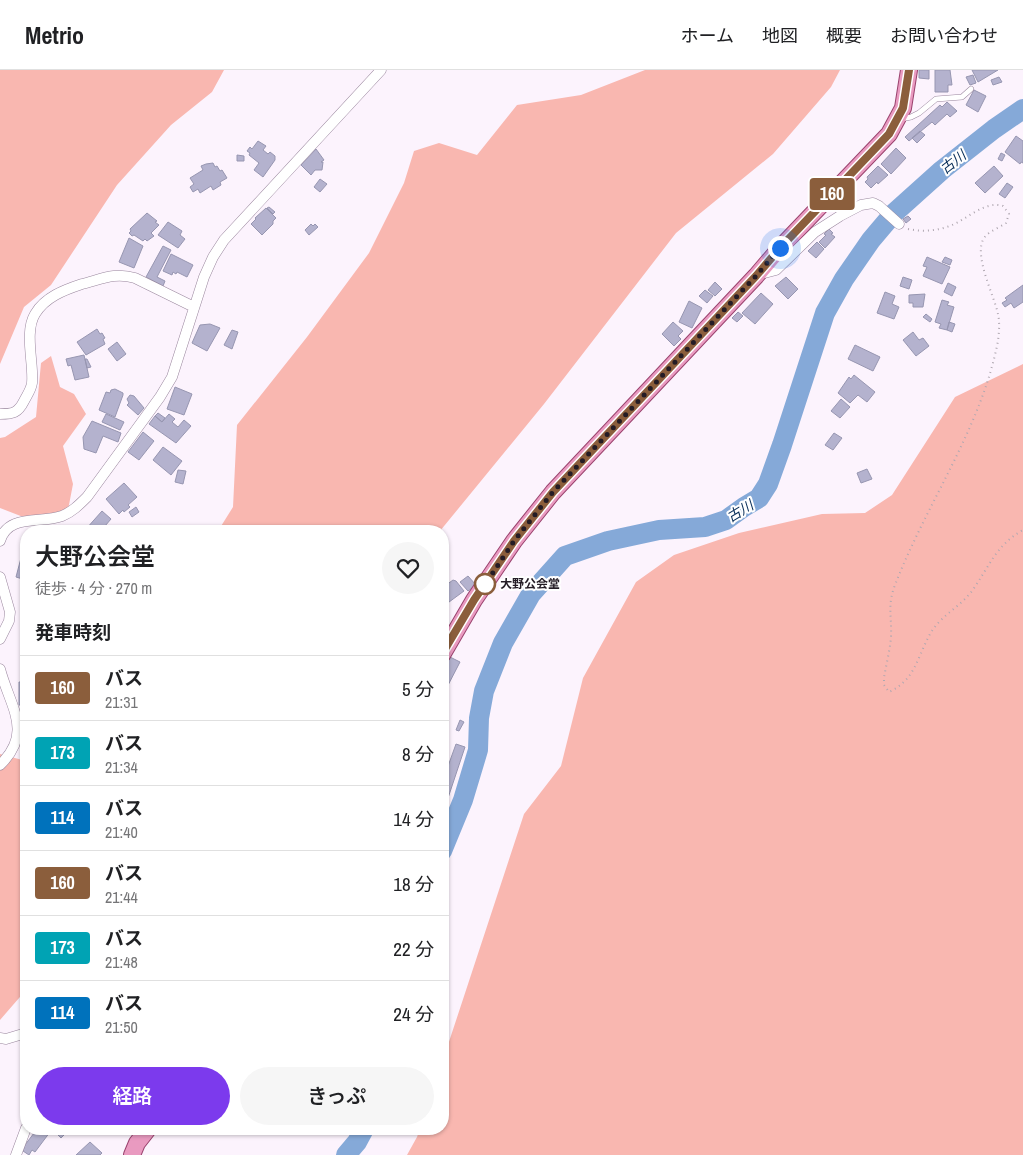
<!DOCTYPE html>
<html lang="ja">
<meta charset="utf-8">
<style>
body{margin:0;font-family:"Archivo Narrow","Noto Sans JP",sans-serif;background:#f6f6f6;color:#202124;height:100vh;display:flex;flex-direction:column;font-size:19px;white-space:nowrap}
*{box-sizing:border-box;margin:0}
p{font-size:16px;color:#757577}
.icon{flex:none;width:28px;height:28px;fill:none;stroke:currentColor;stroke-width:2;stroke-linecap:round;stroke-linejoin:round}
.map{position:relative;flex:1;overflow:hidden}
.drawer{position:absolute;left:20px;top:455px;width:429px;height:610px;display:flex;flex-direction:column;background:#fff;border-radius:20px;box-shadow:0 1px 4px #0004}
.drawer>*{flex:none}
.badge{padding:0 10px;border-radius:4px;font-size:18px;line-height:32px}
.you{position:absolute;width:25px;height:25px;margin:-12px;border:4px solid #fff;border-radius:50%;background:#1a73e8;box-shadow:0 0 0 8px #1a73e833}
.map>.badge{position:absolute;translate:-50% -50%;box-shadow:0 0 0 2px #fff}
h2{padding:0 15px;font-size:19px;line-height:45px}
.round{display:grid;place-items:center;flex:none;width:52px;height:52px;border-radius:26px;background:#f6f6f6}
.headline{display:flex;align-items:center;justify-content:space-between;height:85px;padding:0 15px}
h1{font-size:24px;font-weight:600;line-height:38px}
.action{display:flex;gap:10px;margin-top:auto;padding:10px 15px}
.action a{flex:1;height:58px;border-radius:30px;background:#7c3aed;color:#fff;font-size:20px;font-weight:600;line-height:58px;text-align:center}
.action a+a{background:#f6f6f6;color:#202124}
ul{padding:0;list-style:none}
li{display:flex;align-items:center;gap:15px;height:65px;padding:0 15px;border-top:1px solid #e0e0e0}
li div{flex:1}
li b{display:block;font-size:19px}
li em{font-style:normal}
li .badge{min-width:55px;font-weight:700;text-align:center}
header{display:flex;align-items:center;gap:30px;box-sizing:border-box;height:70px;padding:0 25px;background:#fff;border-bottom:1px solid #e0e0e0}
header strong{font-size:24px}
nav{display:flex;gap:28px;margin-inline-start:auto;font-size:18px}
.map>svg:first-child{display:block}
</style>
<header>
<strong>Metrio</strong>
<nav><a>ホーム</a><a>地図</a><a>概要</a><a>お問い合わせ</a></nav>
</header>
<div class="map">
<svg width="1023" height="1085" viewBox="0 0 1023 1085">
<rect width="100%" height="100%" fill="#fcf3fd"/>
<path fill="#f9b7b0" d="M0,0H224L212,22L171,55L117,115L51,215L24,237L0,294Z
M645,0H840L831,17L773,84L676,163L544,334L440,461H218L233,437L237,355L307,267L369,183L404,113L414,81L439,73L477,85L517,35L581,25Z
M51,286L60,317L74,324L86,344L63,376L73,414L68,440L31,450L0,438V368L5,367L36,347L41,293Z
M1023,294V1085H407L417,1067L420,1059H442L443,990L524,744L561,696L583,608L636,512L674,485L739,463L822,444L865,443L892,425L955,327Z
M0,684L26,691V920L0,950Z"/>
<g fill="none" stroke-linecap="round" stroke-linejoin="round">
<path stroke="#85a9d8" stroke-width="20" d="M442,781L463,730L478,680L479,648L484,621L503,573L531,524L565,486L608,471L659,460L705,457L726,450L744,437L759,428L768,414L782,375L825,243L844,209L871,170L893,144L942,100L994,59L1023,39
M346,1085L357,1072L364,1059"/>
</g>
<path fill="#b4b2ce" stroke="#9796b1" d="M919,0H929V9L919,8Z
M935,0H950L952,15H948V22H935Z
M972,0H998L978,12Z
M973,5L976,13L970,15L966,7Z
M999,7L1002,12L993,15L991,10Z
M974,20L986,26L978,42L966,35Z
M947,32L957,41L950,47L947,44L935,55L932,52L909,71L905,67L940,35L942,37Z
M920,61L925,65L917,73L912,68Z
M1016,66L1023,71V93L1021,92L1020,94L1005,82Z
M258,71L266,76L263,80L268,84L270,82L275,86V90L263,107L254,100L259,93L249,85L250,83L247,81L250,77L252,79Z
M896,78L906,88L891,104L881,94Z
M316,79L324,90L321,92H323L322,100H315L311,105L301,95Z
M1001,83L1005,85L1002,91L998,89Z
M237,85L244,86V91H237Z
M213,93L215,97L217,96L220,101L222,100L227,108L220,112L221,115L213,120L211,116L200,123L198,119L193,122L190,117L194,114L190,108L203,100L201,96L206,94Z
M878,96L888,105L878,114L877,112L871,118L865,112L868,109L867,107Z
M994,96L1003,106L985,123L975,113Z
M320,109L327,114L320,122L314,117Z
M1007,113L1013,117L1005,128L999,124Z
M269,137L275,142L273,144L267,138Z
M266,138L276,148L273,151V154L262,165L251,154L256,149L255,148Z
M147,143L157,151L155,152L159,155L151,163L154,166L147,171L145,169L143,171L134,165L132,166L129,163L131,161L130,159Z
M908,146L911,149L906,153L903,149Z
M168,152L182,161L180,165L185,169L178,178L158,165Z
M311,154L313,156L315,154L318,157L309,165L305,160Z
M829,159L833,163L831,164L835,167L825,178L819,172L826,165L824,164Z
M129,168L143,176L134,198L119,192Z
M817,172L824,179L816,188L808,181Z
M163,176L171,180L157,207L165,211L163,216L146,207Z
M171,184L193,195L187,207L177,202L176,204L173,202L172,205L163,201Z
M927,187L950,197L942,214L923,206L927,197L923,196Z
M945,187L952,190L950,195L942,192Z
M786,207L798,219L788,229L775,216Z
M903,207L912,210L909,219L900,216Z
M715,212L722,219L715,226L708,220Z
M948,213L956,217L952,226L944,222Z
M1023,215V232L1014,238L1011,233L1005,237L1002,233L1007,230L1005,228Z
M705,220L713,226L707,233L699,226Z
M885,222L895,226L892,234L899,237L894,249L877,243Z
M761,223L773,234L755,254L742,243Z
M925,224L923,237H913V233H909V225Z
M942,230L949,232L947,235L954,237L947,260L939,258L941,254L935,252Z
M689,231L702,238L692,258L679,252Z
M738,242L743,246L737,252L732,248Z
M926,244L932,249L930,252L923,247Z
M673,252L683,261L678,266L681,269L674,276L662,264Z
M949,252L955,254L952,262L947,260Z
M210,254L220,258L207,281L192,273L200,255Z
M97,259L100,264L102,263L105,268L103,269L105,274L86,285L77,272Z
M232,260L238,262L232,279L224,275Z
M913,262L919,270L923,268L929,276L916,286L903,270Z
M117,272L126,284L117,291L108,279Z
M855,275L880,287L873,301L848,289Z
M84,285L89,307L75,310L71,295L68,296L66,289Z
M85,289H87L91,297L87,298Z
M854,305L875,322L867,332L858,325L850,333L838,323L849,307L851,309Z
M175,317L192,324L184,345L167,339Z
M115,319L123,323V325L115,347L99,340L106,322L110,323L111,320Z
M130,325L134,326L144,338L138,345L127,335L129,333L127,329Z
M841,329L850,337L840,348L831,341Z
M158,343L165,348L162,352L155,346Z
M106,344L124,352L120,360L102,352Z
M169,344L175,349L172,352L178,357L184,350L191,356L176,373L149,354L155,346L162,352Z
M92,351L121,363L118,372L103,366L96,383L84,379L83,367Z
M143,362L154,371L139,390L128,382Z
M834,363L842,368L833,380L825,375Z
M163,377L182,391L171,405L153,390Z
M867,399L872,409L861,413L857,403Z
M178,400L186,401L183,414L175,412Z
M124,413L137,427L128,435L130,437L124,442L123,440L119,444L106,429Z
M136,437L139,442L132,447L129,442Z
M102,441L111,449L105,456L110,460L89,461L86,459Z
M21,488L26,489V510L16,507Z
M468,506L476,515L468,521L460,512Z
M453,510L456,511L464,521L445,535L447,538L442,541V518Z
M450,587L460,592L445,621L448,622L445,628L442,627V603Z
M19,612H26V635H19Z
M460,650L464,652L459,661L456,660Z
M456,674L465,677L448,728L442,726V699H447Z
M442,726L447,728L446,733L442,732Z
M37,1059H46L50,1062L35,1082L32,1080L29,1085L23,1081L25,1075Z
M52,1059H70L61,1068Z
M90,1072L102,1083L100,1085H76Z"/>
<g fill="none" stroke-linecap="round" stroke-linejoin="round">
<defs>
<path id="lane" d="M901,49L911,47L919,43L936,29L962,27L971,19"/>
<path id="street" d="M757,205L776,200L815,162L840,146L861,135L873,133L879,136L899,154
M0,344C13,344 18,343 24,331C27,325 31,320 32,313C34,294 24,262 35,244C45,227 64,220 82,214C102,209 115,202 135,208L194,237
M0,471C8,443 41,454 62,446C72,442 79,435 87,427L160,327L172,307L204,207L213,187L224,170L381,0
M0,507L10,542L9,551L0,569
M0,599C10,637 34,662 0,695
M0,968L6,969L26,963
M16,1085L26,1058"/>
<path id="primary" d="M442,585L474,530L514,471L553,422L756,206L780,178L889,64L903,38L909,0
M132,1085L137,1073L148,1059"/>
</defs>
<use href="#lane" stroke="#9a879e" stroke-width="6"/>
<use href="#street" stroke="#9a879e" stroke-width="11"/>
<use href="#primary" stroke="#9a426e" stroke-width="18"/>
<path stroke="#afa7b0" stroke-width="2" stroke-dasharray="1 4" stroke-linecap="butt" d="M908,159C923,162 938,161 952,155C967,149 986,130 1003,136L1009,144L1006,153C999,158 989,161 984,168C973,185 994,225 998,244C1000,253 999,262 998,271C981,359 927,432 895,515C887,535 892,547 891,567C890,580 886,595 884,608V615L889,622C915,610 917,588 930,564C940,546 960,537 972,521C989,497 996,475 1023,460"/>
<use href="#lane" stroke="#fff" stroke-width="5"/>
<use href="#street" stroke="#fff" stroke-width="10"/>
<use href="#primary" stroke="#e99ac0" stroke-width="16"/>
</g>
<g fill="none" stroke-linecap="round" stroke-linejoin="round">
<defs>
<path id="line" d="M442,584L474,530L514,471L553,422L756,206L780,178L889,64L903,38L909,0"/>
</defs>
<use href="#line" stroke="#fff" stroke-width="11"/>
<use href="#line" stroke="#8b5e3c" stroke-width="8"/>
<path stroke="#241c25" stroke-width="5" stroke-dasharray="0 9" d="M485,514L484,516L514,471L553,422L756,206L780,178"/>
</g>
<circle fill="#fff" stroke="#8b5e3c" stroke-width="2.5" cx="485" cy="514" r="10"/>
<g text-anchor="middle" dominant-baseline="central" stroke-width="4" stroke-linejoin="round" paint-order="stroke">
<g font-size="12" font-weight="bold" fill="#241c25" stroke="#fff" text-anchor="start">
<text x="500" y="514">大野公会堂</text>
</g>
<g font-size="14" font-style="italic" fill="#062c57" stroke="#fff">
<text transform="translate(953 92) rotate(-38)">古川</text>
<text transform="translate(740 441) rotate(-31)">古川</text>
</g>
</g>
</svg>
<div class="you" style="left:780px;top:178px"></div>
<b class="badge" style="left:832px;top:124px;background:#8b5e3c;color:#fff">160</b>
<section class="drawer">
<div class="headline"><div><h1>大野公会堂</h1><p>徒歩 · 4 分 · 270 m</p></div><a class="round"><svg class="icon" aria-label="heart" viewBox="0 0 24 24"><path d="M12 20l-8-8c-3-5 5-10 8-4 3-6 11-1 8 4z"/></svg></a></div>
<h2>発車時刻</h2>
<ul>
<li><span class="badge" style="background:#8b5e3c;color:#fff">160</span><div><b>バス</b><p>21:31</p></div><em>5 分</em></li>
<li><span class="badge" style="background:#00a3b4;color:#fff">173</span><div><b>バス</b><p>21:34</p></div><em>8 分</em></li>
<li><span class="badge" style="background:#0072bc;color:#fff">114</span><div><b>バス</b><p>21:40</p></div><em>14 分</em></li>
<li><span class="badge" style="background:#8b5e3c;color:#fff">160</span><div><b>バス</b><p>21:44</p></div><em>18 分</em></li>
<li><span class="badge" style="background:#00a3b4;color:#fff">173</span><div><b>バス</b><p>21:48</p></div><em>22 分</em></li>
<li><span class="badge" style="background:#0072bc;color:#fff">114</span><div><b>バス</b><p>21:50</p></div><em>24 分</em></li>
</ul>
<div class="action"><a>経路</a><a>きっぷ</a></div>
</section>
</div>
